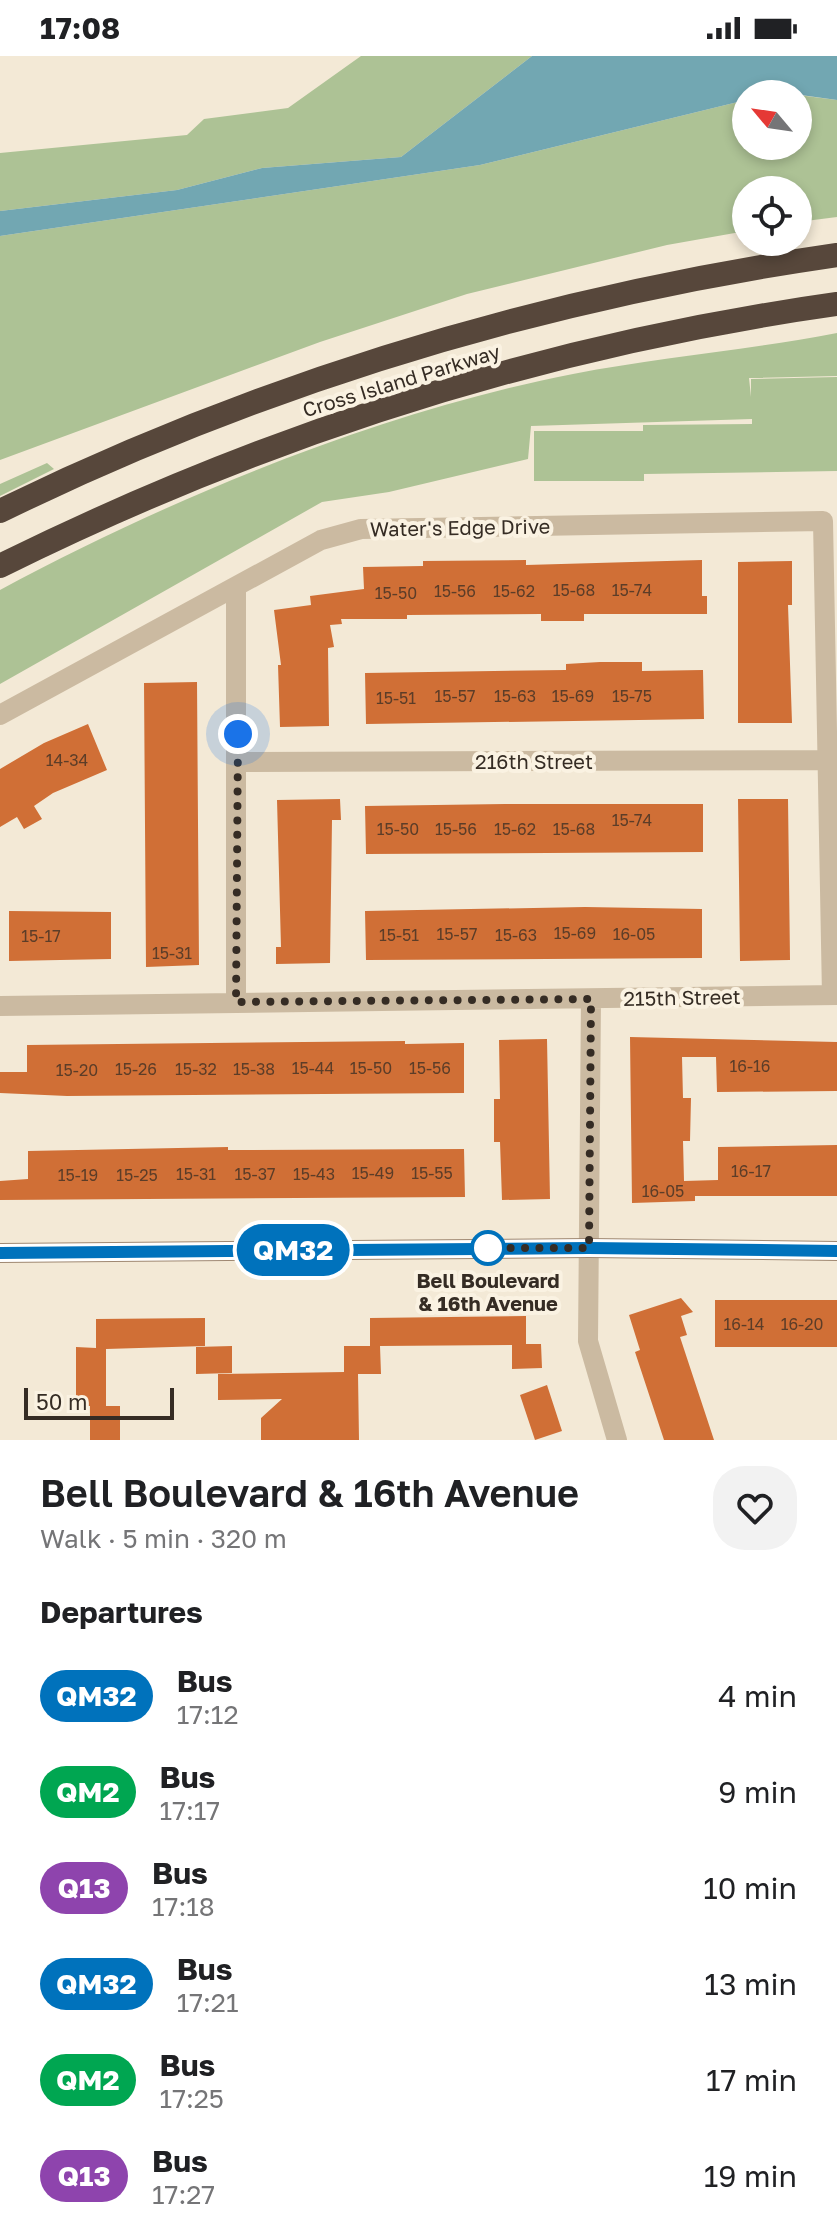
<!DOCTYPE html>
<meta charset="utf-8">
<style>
body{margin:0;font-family:"Golos Text",sans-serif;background:#f2f2f2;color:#202124;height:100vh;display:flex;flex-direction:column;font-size:30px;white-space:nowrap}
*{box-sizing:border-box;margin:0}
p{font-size:26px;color:#757577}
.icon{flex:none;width:44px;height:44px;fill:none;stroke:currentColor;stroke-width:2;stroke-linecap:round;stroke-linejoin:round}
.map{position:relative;height:1384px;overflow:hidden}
.side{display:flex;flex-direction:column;background:#fff;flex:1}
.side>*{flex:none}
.badge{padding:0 16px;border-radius:26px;font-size:28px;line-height:52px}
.needle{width:52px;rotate:299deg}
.controls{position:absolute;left:732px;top:24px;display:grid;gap:16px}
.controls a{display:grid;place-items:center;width:80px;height:80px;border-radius:50%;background:#fff;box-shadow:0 4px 12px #0003;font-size:40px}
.scale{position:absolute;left:24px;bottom:20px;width:150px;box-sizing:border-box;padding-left:8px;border:4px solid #352c24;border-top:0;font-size:22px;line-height:28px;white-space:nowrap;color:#352c24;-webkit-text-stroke:6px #faf2e2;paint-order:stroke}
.you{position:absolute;width:40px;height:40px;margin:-20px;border:6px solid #fff;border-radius:50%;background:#1a73e8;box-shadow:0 0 0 12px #1a73e833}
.map>.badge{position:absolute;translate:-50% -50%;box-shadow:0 0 0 4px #fff}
h2{padding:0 40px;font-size:30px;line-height:72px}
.round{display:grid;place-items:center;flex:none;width:84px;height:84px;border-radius:32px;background:#f2f2f2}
.overview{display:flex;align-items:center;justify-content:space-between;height:136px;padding:0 40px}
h1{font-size:38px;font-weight:600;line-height:60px}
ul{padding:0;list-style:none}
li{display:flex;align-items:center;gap:24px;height:96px;padding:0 40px}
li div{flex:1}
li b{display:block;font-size:30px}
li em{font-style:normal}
li .badge{min-width:88px;font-weight:700;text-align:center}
.status{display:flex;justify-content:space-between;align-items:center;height:56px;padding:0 40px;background:#fff;direction:ltr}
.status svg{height:22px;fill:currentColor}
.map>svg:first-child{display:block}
</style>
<div class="status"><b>17:08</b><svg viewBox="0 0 49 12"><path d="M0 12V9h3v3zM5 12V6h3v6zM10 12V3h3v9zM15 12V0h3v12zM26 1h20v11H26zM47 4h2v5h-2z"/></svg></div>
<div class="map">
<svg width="837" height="1384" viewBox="0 0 837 1384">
<rect width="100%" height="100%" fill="#f3e9d6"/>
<path fill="#adc295" d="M361,0H532L401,101L262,112L177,134L0,155V97L187,79L204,63L288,52Z
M798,39L837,44V161L798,166V134H746V175L667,189L467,238L320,286L0,404V180L480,109L746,44V90H798Z
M837,277V320L749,322L751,341V323L837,321V415L644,418V425H534V375H643V369L752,368V363L531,370L528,403L389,436L322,446L0,628V534C173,441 379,356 573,318C660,301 750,294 837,277Z
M47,407L54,413L0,440V428Z"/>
<path fill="#72a7b2" d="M532,0H837V44L779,36L746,38V44L480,109L0,180V155L177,134L262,112L401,101Z"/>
<path fill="#d06f36" d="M526,504V509L702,504V540H707V558H584V565H541V558L407,559V563H341L342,568L330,569L334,591L328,592L329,670L280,671L278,609H281L274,554L311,549L310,540L364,533L363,511L423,510V505Z
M792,505V549H788L792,667H738V506Z
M600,606H642V615L703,614L704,663L366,668L365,617L566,614V608Z
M197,626L199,909L146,911L144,627Z
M88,668L107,714L53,737L34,750L42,763L24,773L17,761L0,771V713L44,687Z
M340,743L341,764H332L330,907L276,908V891H281L277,744Z
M738,743H788L790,904L740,905Z
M505,748H703V796L366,798L365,750Z
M585,851L702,853V902L366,904L365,855Z
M9,855L111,856V903L9,905Z
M630,981L837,986V1035L717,1036L716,1001H682L683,1042H691L690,1085H683L684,1125L718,1124V1091L837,1089V1140H695V1145L632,1147Z
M547,983L550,1143L502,1144L500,1086H494V1043H500L499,984Z
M405,985V988L464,987V1037L67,1040L0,1037V1016H27V989Z
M228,1091V1094L464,1093L465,1141L0,1144V1125L28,1123V1095Z
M681,1242L693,1256L681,1260L687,1279L680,1281L714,1384H664L635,1296L640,1294L629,1259Z
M715,1244H837V1291H715Z
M526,1260V1288H541L542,1312L512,1313V1289L380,1290L381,1318H358L359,1384H261V1362L282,1343L218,1344V1318L344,1316V1290H370V1262Z
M205,1262V1290L106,1293V1350H120V1384H90V1350H76V1291L96,1292V1263Z
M232,1290V1317L196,1318V1291Z
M547,1329L562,1375L535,1384L520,1339Z"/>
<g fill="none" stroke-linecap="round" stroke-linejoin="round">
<path stroke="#cbbaa1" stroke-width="20" d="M0,659L321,484L361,473L823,465L832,939
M238,706L830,704
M591,943L588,1285L617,1384
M236,946V531
M0,950L837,939"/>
<path stroke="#9f8872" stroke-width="20" d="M0,1197L589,1192L837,1195"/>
<path stroke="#57473b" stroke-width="24" d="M0,455C264,326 547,241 837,199
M0,510C264,379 545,289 837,248"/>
</g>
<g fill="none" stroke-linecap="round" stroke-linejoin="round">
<defs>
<path id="line" d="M0,1197L589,1192L837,1195"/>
</defs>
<use href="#line" stroke="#fff" stroke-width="18"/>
<use href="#line" stroke="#0072bc" stroke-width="12"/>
<path stroke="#352c24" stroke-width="8" stroke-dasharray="0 14.4" d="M238,678L236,946L591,943L589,1192H488"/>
</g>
<circle fill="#fff" stroke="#0072bc" stroke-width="4" cx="488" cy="1192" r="16"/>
<g text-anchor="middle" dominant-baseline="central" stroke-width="8" stroke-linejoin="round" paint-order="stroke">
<g font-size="16" fill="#5c3d28">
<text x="574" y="534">15-68</text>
<text x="632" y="534">15-74</text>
<text x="455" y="535">15-56</text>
<text x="514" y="535">15-62</text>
<text x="396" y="537">15-50</text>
<text x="455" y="640">15-57</text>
<text x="515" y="640">15-63</text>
<text x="573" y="640">15-69</text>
<text x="632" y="640">15-75</text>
<text x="396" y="642">15-51</text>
<text x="67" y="704">14-34</text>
<text x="632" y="764">15-74</text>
<text x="398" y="773">15-50</text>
<text x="456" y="773">15-56</text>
<text x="515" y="773">15-62</text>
<text x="574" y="773">15-68</text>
<text x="575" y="877">15-69</text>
<text x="457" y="878">15-57</text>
<text x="634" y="878">16-05</text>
<text x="399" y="879">15-51</text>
<text x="516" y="879">15-63</text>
<text x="41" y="880">15-17</text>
<text x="172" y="897">15-31</text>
<text x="750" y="1010">16-16</text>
<text x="313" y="1012">15-44</text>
<text x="371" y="1012">15-50</text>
<text x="430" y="1012">15-56</text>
<text x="136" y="1013">15-26</text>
<text x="196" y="1013">15-32</text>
<text x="254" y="1013">15-38</text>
<text x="77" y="1014">15-20</text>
<text x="751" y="1115">16-17</text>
<text x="373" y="1117">15-49</text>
<text x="432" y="1117">15-55</text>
<text x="196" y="1118">15-31</text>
<text x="255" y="1118">15-37</text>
<text x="314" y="1118">15-43</text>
<text x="78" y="1119">15-19</text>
<text x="137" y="1119">15-25</text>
<text x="663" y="1135">16-05</text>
<text x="744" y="1268">16-14</text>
<text x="802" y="1268">16-20</text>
</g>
<g font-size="20" fill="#352c24" stroke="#faf2e2">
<text transform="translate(401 324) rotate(-17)">Cross Island Parkway</text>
<text transform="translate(460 471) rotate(-1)">Water's Edge Drive</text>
<text x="534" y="705">216th Street</text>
<text transform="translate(682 941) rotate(-1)">215th Street</text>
</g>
<g font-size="20" font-weight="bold" fill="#352c24" stroke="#faf2e2">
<text x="488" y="1224">Bell Boulevard<tspan x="488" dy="23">&amp; 16th Avenue</tspan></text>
</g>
</g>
</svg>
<div class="controls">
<a><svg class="needle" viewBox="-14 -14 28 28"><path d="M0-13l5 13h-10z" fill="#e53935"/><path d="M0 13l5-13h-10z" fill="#757577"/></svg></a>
<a><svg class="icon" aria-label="locate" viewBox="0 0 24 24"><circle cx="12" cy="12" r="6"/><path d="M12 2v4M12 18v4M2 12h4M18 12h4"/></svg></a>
</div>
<div class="scale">50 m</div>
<div class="you" style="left:238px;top:678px"></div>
<b class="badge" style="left:293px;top:1194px;background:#0072bc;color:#fff">QM32</b>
</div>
<section class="side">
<div class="overview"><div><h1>Bell Boulevard &amp; 16th Avenue</h1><p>Walk · 5 min · 320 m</p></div><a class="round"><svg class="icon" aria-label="heart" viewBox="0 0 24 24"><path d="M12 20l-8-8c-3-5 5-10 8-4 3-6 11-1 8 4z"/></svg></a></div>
<h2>Departures</h2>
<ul>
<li><span class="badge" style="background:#0072bc;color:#fff">QM32</span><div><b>Bus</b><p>17:12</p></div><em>4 min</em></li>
<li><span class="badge" style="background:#00a651;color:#fff">QM2</span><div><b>Bus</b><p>17:17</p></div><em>9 min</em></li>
<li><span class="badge" style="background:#8e44ad;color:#fff">Q13</span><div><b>Bus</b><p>17:18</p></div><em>10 min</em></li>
<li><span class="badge" style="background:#0072bc;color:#fff">QM32</span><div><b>Bus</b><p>17:21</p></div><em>13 min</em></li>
<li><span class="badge" style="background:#00a651;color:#fff">QM2</span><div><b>Bus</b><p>17:25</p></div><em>17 min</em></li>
<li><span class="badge" style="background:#8e44ad;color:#fff">Q13</span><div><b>Bus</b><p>17:27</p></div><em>19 min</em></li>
</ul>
</section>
